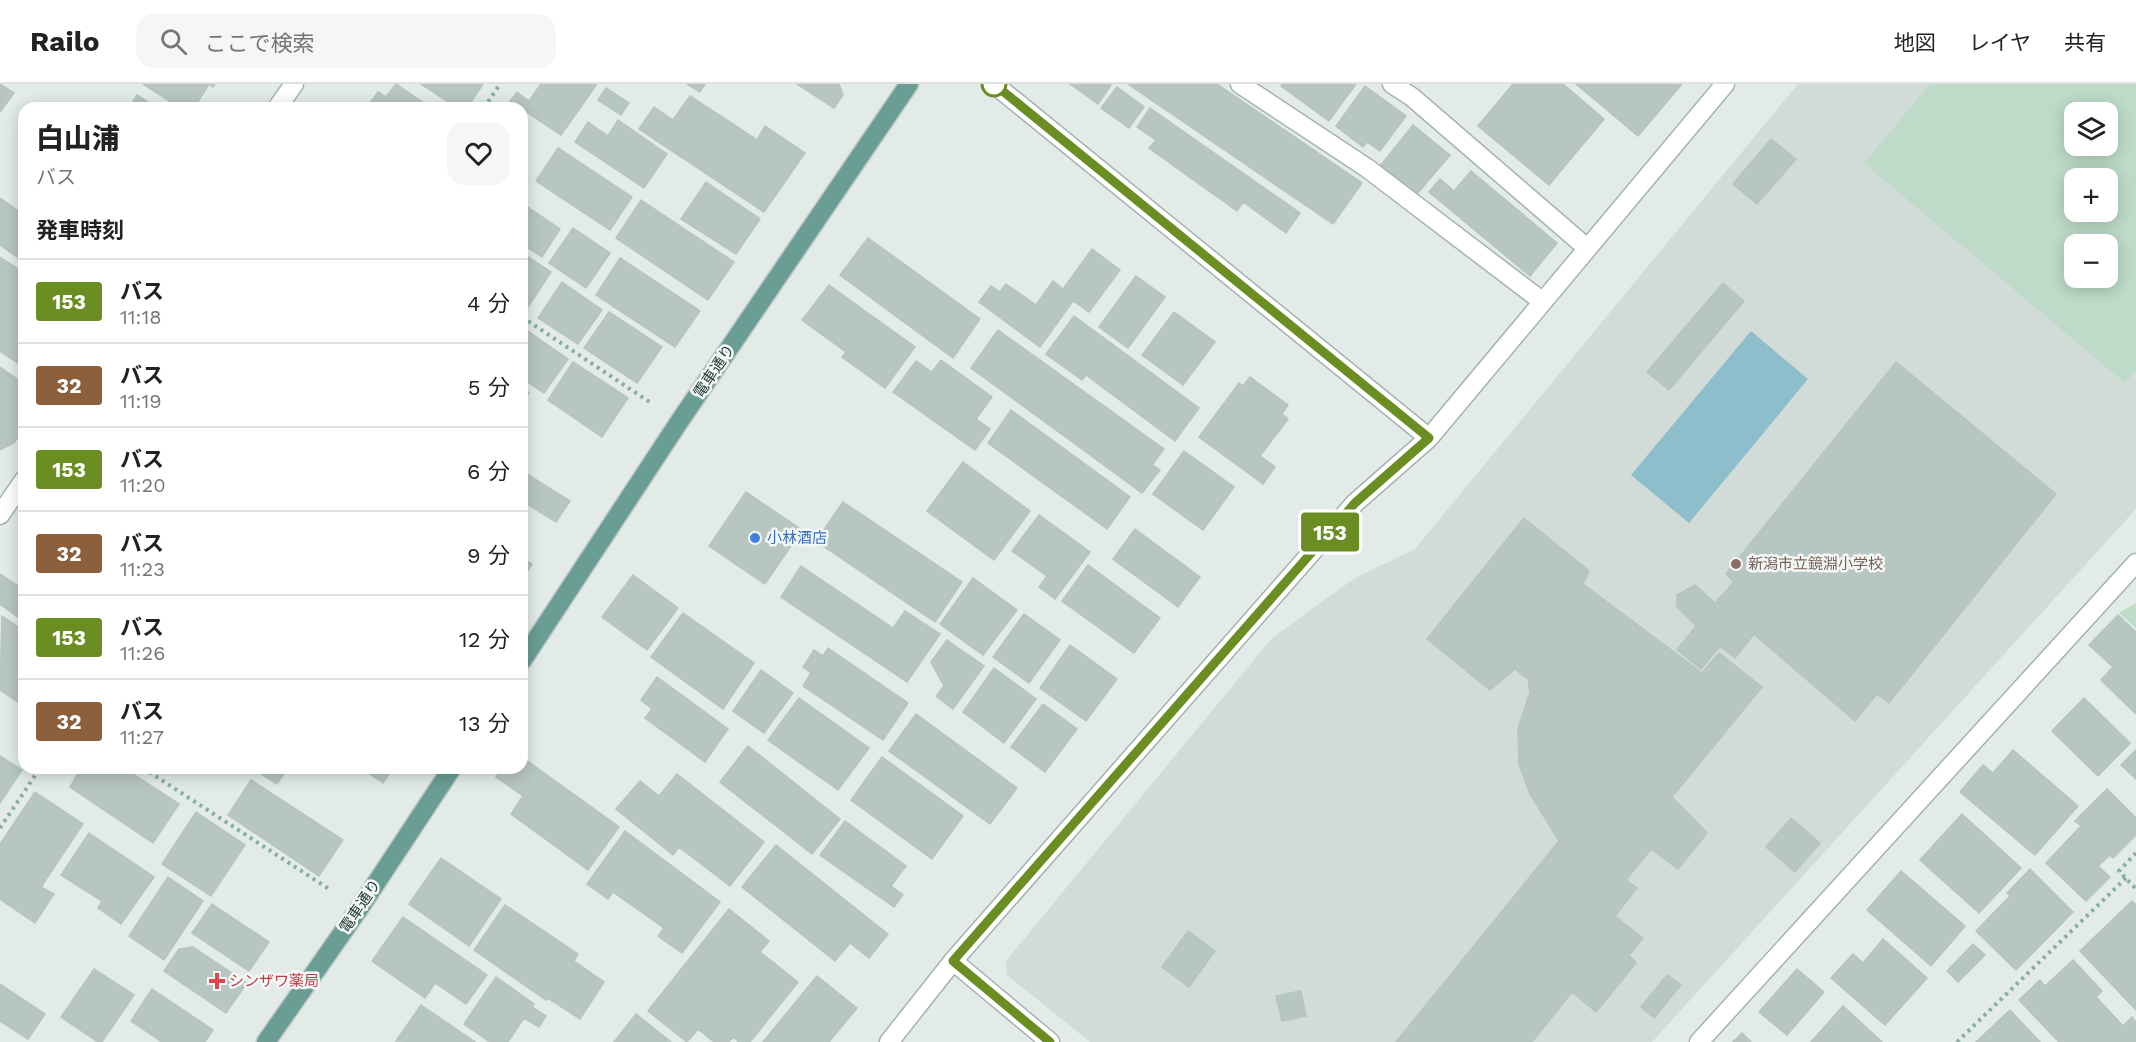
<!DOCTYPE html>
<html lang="ja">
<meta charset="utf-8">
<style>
body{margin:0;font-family:"Work Sans","Noto Sans JP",sans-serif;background:#f6f6f6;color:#222;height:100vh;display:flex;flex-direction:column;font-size:22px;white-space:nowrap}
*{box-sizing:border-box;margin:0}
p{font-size:20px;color:#767676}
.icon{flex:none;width:33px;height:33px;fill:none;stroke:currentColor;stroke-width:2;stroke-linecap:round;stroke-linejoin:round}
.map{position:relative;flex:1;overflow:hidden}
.drawer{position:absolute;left:18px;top:18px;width:510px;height:672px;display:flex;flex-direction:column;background:#fff;border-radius:18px;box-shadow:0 3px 15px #0003}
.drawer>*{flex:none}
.badge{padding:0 12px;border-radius:4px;font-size:21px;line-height:39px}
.buttons{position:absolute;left:2064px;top:18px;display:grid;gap:12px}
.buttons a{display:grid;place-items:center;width:54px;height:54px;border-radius:12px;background:#fff;box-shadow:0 3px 15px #0003;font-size:30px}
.map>.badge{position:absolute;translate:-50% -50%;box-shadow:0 0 0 3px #fff}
h2{padding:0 18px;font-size:22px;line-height:54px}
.round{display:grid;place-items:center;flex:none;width:63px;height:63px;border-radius:18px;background:#f6f6f6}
.overview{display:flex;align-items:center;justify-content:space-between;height:102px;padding:0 18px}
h1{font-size:28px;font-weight:800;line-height:45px}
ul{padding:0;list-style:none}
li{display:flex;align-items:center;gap:18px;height:84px;padding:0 18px;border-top:2px solid #e0e0e0}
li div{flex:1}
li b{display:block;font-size:22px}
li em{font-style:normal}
li .badge{min-width:66px;font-weight:700;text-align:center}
header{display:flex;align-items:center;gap:36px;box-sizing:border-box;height:84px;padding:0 30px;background:#fff;border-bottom:2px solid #e0e0e0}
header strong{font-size:28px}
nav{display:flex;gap:33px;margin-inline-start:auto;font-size:21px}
.search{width:420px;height:54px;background:#f6f6f6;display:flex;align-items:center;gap:15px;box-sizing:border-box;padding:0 21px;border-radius:18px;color:#767676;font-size:22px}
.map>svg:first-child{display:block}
</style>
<header>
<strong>Railo</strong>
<div class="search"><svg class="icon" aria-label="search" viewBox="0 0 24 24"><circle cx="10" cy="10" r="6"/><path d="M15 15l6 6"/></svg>ここで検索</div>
<nav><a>地図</a><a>レイヤ</a><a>共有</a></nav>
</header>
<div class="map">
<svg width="2136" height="958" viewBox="0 0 2136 958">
<rect width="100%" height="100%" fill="#e2ebe8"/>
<path fill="#d1dbd7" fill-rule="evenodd" d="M1798,0H2136V425L1652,958H1090L1007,891L1006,877L1272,554L1355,494L1415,465ZM2074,28H2108V62H2074ZM2074,94H2108V128H2074ZM2074,160H2108V194H2074Z"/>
<path fill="#bddbc8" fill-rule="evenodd" d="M1930,0H2136V286L2125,299L1864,79ZM2074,28H2108V62H2074ZM2074,94H2108V128H2074ZM2074,160H2108V194H2074Z
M2136,519V544L2119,529Z"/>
<path fill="#8ebdcc" d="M1751,247L1808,295L1689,439L1631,391Z"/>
<path fill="#b8c6c1" stroke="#b5c4bf" stroke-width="1.5" d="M0,0L14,9L0,28Z
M143,0H215L213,3L209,0L194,24H180Z
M396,0L431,24L368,22L378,8L386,13Z
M421,0H483L467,24H457Z
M541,0H597L561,51L510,17L517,8L529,17Z
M687,0H705L700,8Z
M797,0H839L843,11L834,24Z
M1070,0H1109L1111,1L1098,20Z
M1128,0H1217L1362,99L1333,140Z
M1282,0H1356L1329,37L1281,2Z
M1513,0H1563L1604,35L1549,101L1478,42Z
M1576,0H1682L1638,52Z
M1365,2L1406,32L1380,67L1367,58L1363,63L1336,42Z
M1117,3L1144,23L1129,44L1101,24Z
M606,4L629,19L621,31L598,16Z
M137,11L154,22L153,24H129Z
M690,12L757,56L765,42L805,69L764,128L639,45L654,23L673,36Z
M1150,24L1300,129L1286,149L1243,118L1237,127L1149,64L1156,56L1137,43Z
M618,36L667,70L644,104L575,58L588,38L608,52Z
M1413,41L1450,71L1417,110L1381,81Z
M1771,55L1796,75L1757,120L1733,100Z
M558,64L632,113L610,146L536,97Z
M1471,87L1557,159L1530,192L1429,108L1440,95L1454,107Z
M706,98L760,135L736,170L681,135Z
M0,114L24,131L23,177L0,161Z
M641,116L734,178L708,216L616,154Z
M522,119L560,145L542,173L522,160Z
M573,144L610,169L586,204L549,179Z
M868,154L980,235L953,274L840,191Z
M1092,165L1120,186L1089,228L1073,217L1040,263L979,218L991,202L1000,208L1006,200L1036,221L1053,197L1063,205Z
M522,169L551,188L526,226L522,223Z
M0,173L24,189V283L0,267Z
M620,174L700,227L675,263L596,211Z
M1136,192L1165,213L1128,264L1099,243Z
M562,198L602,226L578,260L538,234Z
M1723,199L1744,217L1669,306L1647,288Z
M829,201L915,263L885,304L842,273L846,268L802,236Z
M609,228L662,263L637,299L584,264Z
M1174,228L1215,258L1183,301L1142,271Z
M1074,232L1199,324L1175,357L1086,291L1082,296L1046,270Z
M522,243L568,275L544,309L522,294Z
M998,246L1164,365L1152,381L1160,386L1142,409L971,284Z
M941,276L992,313L976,335L990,345L975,366L893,308L916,277L932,288Z
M573,278L628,314L602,353L548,316Z
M1896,278L2056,410L1889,619L1877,610L1855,637L1754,550L1735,574L1720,562L1701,585L1677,566L1696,542L1677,523V511L1695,501L1715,519L1734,498L1726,490Z
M0,283L24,300V345L14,359L0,366Z
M1250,293L1288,321L1282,330L1288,335L1260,372L1275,383L1263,400L1199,353L1239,299L1243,302Z
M522,304L529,309L522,320Z
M1011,326L1130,413L1107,445L988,359Z
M1184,367L1234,403L1203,446L1153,410Z
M963,378L1030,427L994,476L927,427Z
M522,387L570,417L556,438L522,417Z
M746,408L802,446L765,500L709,462Z
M843,418L962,498L935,538L816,457Z
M1039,431L1090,468L1055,515L1039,503L1047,492L1012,467Z
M1524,434L1589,487L1583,500L1702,589L1719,569L1762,603L1672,713L1707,749L1678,785L1651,765L1626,796L1637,804L1615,832L1643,854L1629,871L1636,879L1596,928L1572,908L1532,958H1396L1559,757L1530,710L1519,680L1518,644L1530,608L1528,595L1515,585L1490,606L1427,555Z
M1135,445L1200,493L1178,523L1113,475Z
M522,474L532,480L522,496Z
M24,479V493L18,489Z
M1088,481L1160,534L1134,569L1062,517Z
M801,482L893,544L905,527L940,550L907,598L781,513Z
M0,490L24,506L22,536L0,520Z
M633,491L678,524L647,566L602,533Z
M973,494L1017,526L983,571L940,540Z
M683,529L754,579L723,625L651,573Z
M1024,530L1060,556L1029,599L993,573Z
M2118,531L2136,548V630L2101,596L2113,583L2089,561Z
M2,532L24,547V622L0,606Z
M947,556L984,582L953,625L936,612L944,602L931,578Z
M1070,561L1117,595L1086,637L1040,604Z
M828,564L908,619L883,656L803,602L811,589L803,583L814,566L823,572Z
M994,584L1036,615L1004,659L963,628Z
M761,586L793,609L764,649L733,627Z
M657,593L728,645L705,678L645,634L652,625L641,616Z
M799,614L869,664L838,706L768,656Z
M2084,614L2130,659L2098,692L2052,647Z
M1043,620L1077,645L1045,688L1011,663Z
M916,630L1017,704L990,740L889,667Z
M748,662L840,735L812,770L720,698Z
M2013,666L2078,722L2035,771L1960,708L1983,681L1993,689Z
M2136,666V695L2121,681Z
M0,672L22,686L0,719Z
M522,673L619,743L588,786L511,730L523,712L496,693L503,684H522Z
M882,673L963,732L932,775L851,716Z
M73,684H124L179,720L153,759L70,703L79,688Z
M252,684H288L277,700Z
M361,684H393L383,699Z
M677,690L764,758L730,802L679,763L673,771L616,725L640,697L659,712Z
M251,696L343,756L319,792L228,731Z
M2107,705L2136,734V751L2113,774L2110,771L2098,782L2110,793L2086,817L2046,779L2081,742L2075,737Z
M35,708L83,740L41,803L54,810L35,839L0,815V760Z
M196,728L245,761L211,812L162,780Z
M1962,730L2021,784L1979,829L1920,776Z
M1791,734L1820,759L1795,788L1766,763Z
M845,737L906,782L891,802L903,811L894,823L820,771Z
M625,747L720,818L682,869L658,852L664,844L613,808L608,815L587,800Z
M89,749L154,793L121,840L98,824L102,817L61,791Z
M776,761L888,850L869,874L850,859L835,877L742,803Z
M441,774L501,815L469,862L409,820Z
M2030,785L2073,828L2016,886L1976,847L2010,812L2007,809Z
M1901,787L1965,842L1931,882L1867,826Z
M168,793L203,817L164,876L129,852Z
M2132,817L2136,821V926L2080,867Z
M212,820L269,858L249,887L192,849Z
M505,821L578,870L574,877L604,898L580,935L548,914L546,916L474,866Z
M729,825L769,857L760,868L798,898L750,958H739L733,953L729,958H714L698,945L687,958L648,927Z
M403,833L487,891L466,920L435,899L425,914L372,877Z
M1188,847L1215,867L1189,903L1162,883Z
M1883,855L1927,894L1885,941L1831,894L1853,870L1863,879Z
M1973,860L1985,871L1958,898L1947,887Z
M193,863L247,899L226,929L164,887L179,865Z
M2073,876L2102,907L2096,913L2123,942L2132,933L2136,938V958H2059L2019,916L2040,896L2045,902Z
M94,885L134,911L102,958H98L61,933Z
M1797,885L1824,908L1787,951L1759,928Z
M1667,891L1681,901L1654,934L1641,923Z
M817,892L857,924L829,958H763Z
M496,893L534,920L532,923L546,932L539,943L524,934L508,958H490L464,940Z
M0,900L45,930L28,955L0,937Z
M152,905L213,946L205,958H162L131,937Z
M1301,907L1306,932L1282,937L1276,912Z
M421,921L475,958L396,957Z
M1843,922L1882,958H1811Z
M2010,926L2040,958H1976Z
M636,930L671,958H614Z
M1742,949L1751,958H1733Z"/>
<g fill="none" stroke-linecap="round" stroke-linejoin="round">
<defs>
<path id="minor" d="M1240,0L1367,84L1543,218
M1392,0L1412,13L1587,164
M277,24L294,0
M1429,354L1725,0
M0,431L24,396
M953,877L1050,958
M889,958L953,877L1355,419L1429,354L994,0
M1699,958L2136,479"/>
<path id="major" d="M522,577L679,338L909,0
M266,958L359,825L452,684"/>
</defs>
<use href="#minor" stroke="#a5b3af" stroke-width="21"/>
<use href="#major" stroke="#c1c8c7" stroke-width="21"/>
<path stroke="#85ada4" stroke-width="4" stroke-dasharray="3 4.5" stroke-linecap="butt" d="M484,24L500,0
M522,233L651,319
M143,684L329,805
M0,744L40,684
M2136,769L2119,787L2136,805
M1957,958L2126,794"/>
<use href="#minor" stroke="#fff" stroke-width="18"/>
<use href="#major" stroke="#6a9e95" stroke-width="18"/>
</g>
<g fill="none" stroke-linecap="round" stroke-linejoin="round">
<defs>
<path id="line" d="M994,0L1429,354L1355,419L953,877L1050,958"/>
</defs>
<use href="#line" stroke="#fff" stroke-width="14"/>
<use href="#line" stroke="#6b8e23" stroke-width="9"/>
</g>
<circle fill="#fff" stroke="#6b8e23" stroke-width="3" cx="994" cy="0" r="12"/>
<circle fill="#3f7fe0" stroke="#f3f8f6" stroke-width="2" cx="755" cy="454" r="6"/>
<circle fill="#8d6e63" stroke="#f3f8f6" stroke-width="2" cx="1736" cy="480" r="6"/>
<path fill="#e0444e" stroke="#f3f8f6" stroke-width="2" d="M214 888h6v6h6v6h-6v6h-6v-6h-6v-6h6z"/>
<g text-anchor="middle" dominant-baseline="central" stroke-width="5" stroke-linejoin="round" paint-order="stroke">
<g font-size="15" fill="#233b37" stroke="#f3f8f6">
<text transform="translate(714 287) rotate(-56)">電車通り</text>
<text transform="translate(360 822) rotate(-56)">電車通り</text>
</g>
<g font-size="15" fill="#366cbe" stroke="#f3f8f6" text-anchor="start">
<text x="767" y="454">小林酒店</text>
</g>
<g font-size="15" fill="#785e54" stroke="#f3f8f6" text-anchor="start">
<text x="1748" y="480">新潟市立鏡淵小学校</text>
</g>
<g font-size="15" fill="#be3a42" stroke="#f3f8f6" text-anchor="start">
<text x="229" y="897">シンザワ薬局</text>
</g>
</g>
</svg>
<div class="buttons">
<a><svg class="icon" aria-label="layers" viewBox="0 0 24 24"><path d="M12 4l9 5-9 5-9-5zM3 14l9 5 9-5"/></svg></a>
<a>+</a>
<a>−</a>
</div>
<b class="badge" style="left:1330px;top:448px;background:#6b8e23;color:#fff">153</b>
<section class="drawer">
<div class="overview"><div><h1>白山浦</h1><p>バス</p></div><a class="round"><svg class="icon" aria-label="heart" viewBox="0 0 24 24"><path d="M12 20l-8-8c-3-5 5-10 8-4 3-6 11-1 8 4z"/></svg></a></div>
<h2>発車時刻</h2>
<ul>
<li><span class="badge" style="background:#6b8e23;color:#fff">153</span><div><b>バス</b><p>11:18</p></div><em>4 分</em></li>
<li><span class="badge" style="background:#8b5e3c;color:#fff">32</span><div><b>バス</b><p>11:19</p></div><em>5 分</em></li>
<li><span class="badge" style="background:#6b8e23;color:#fff">153</span><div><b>バス</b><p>11:20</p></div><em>6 分</em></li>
<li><span class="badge" style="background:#8b5e3c;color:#fff">32</span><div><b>バス</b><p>11:23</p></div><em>9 分</em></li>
<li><span class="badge" style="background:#6b8e23;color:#fff">153</span><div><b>バス</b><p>11:26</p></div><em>12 分</em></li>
<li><span class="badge" style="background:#8b5e3c;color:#fff">32</span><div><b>バス</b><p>11:27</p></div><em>13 分</em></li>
</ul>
</section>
</div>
